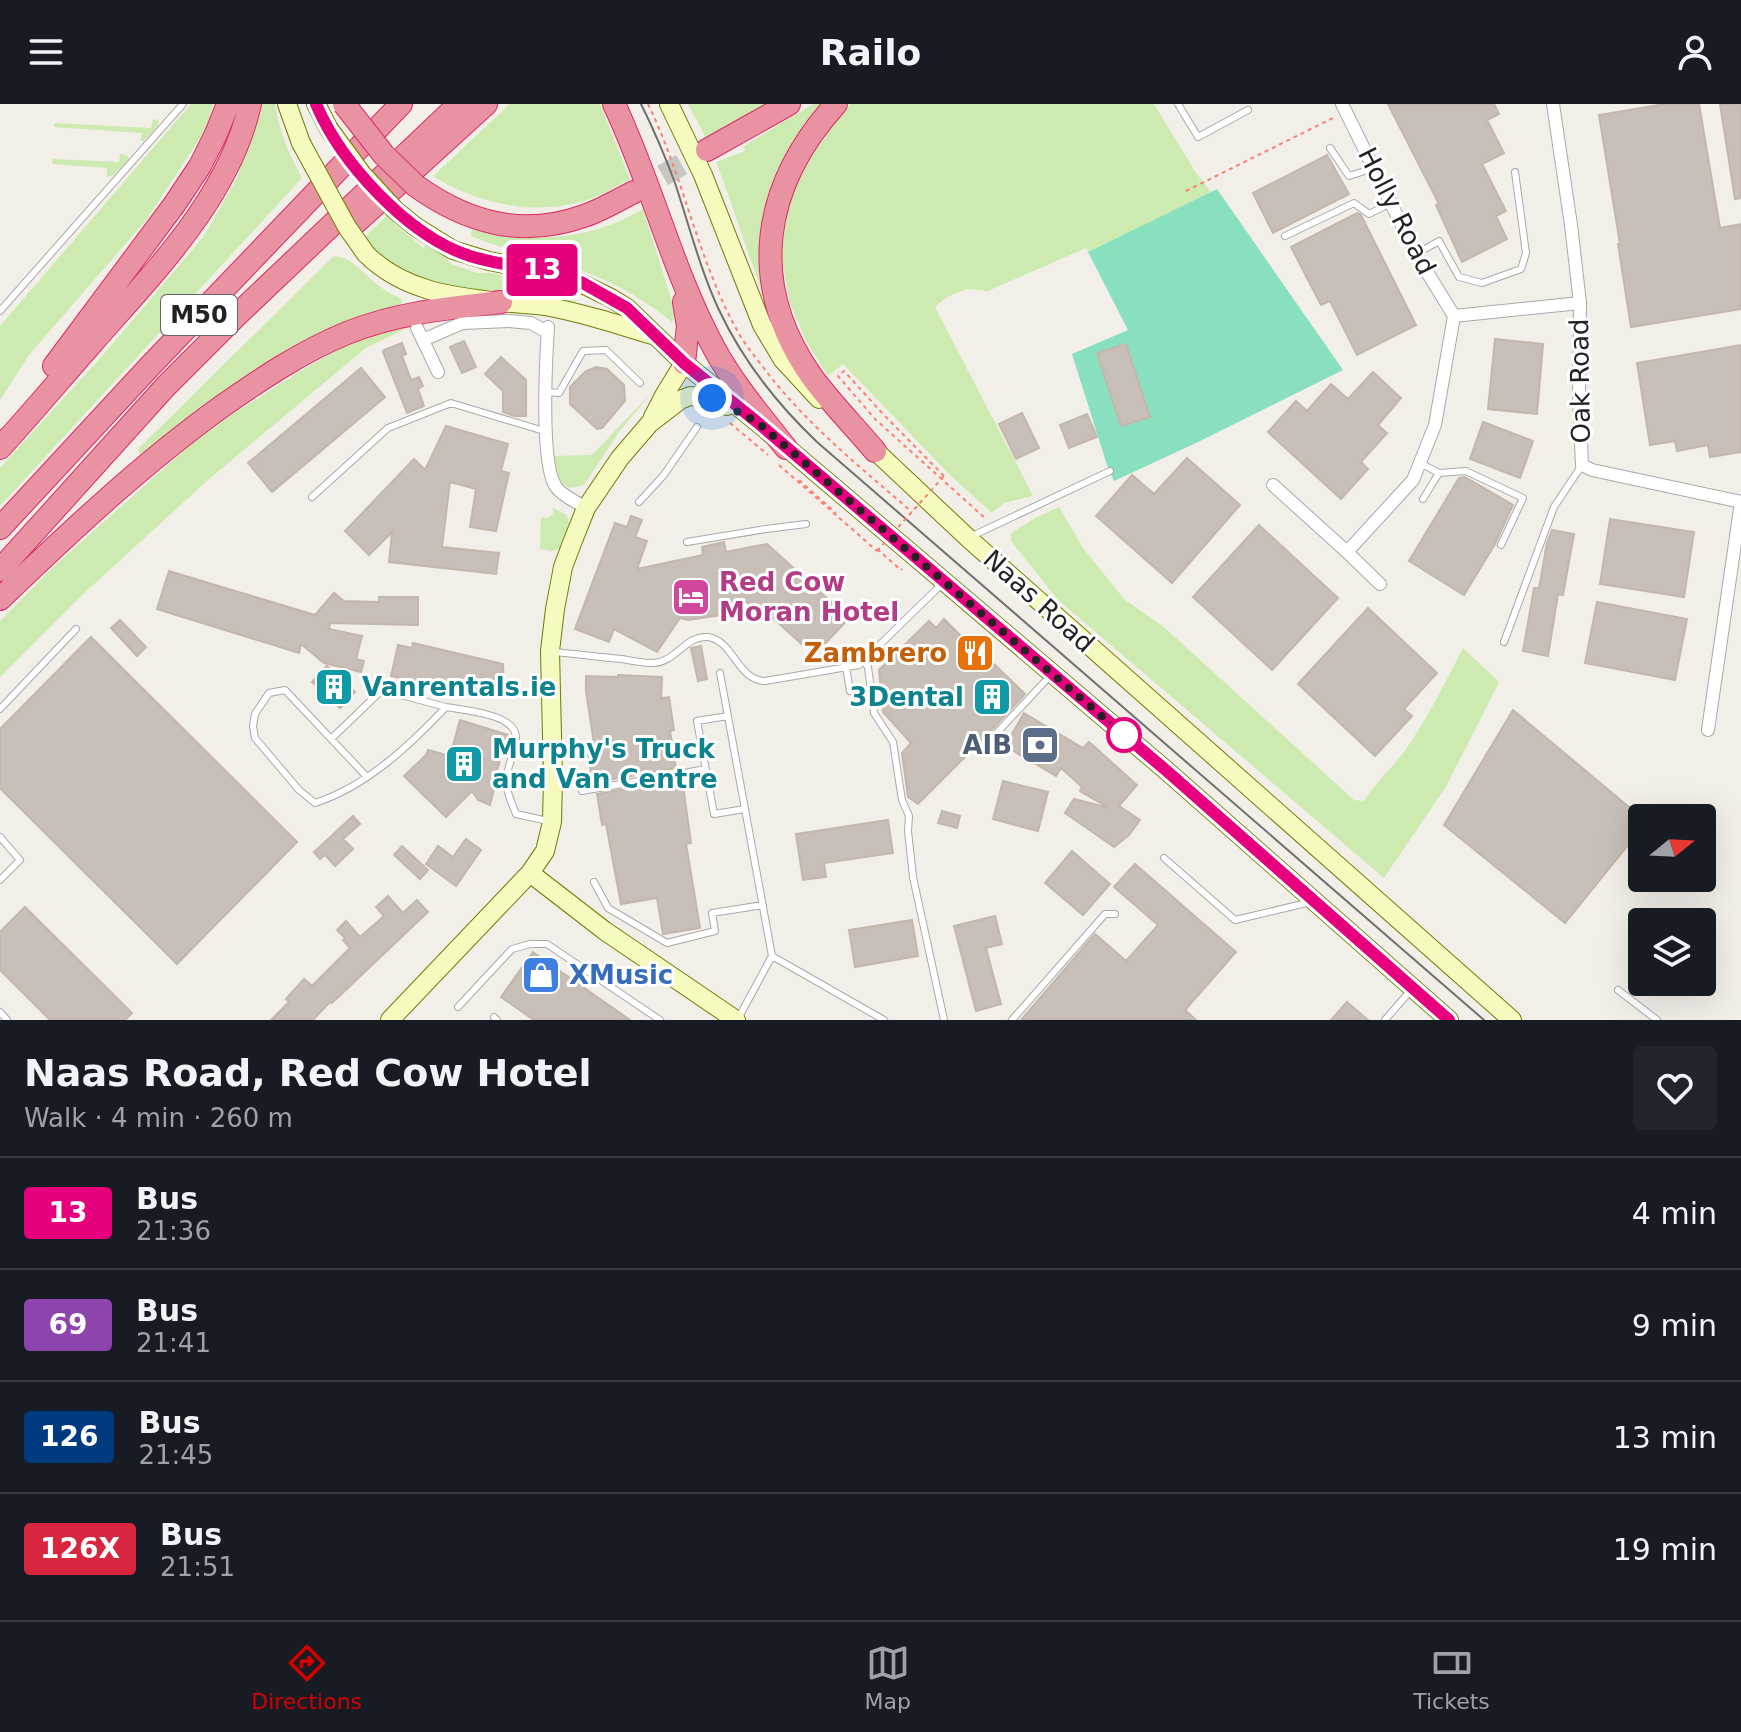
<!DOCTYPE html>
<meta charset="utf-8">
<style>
body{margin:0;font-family:"DejaVu Sans",sans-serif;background:#20242c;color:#f1f3f6;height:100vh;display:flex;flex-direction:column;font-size:30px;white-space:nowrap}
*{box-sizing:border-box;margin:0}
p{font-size:26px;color:#9ea1a6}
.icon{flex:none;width:44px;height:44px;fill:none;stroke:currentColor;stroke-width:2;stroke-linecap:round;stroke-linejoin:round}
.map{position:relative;height:916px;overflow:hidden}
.side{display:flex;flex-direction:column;background:#171b24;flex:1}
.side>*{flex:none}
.badge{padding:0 16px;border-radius:6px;font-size:28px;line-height:52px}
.needle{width:52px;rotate:72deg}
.fabs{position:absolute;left:1628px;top:700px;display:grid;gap:16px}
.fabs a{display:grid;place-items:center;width:88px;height:88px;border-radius:8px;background:#171b24;box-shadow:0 8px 32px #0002;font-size:40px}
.you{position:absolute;width:40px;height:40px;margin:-20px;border:6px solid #fff;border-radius:50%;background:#1a73e8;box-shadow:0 0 0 12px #1a73e833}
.map>.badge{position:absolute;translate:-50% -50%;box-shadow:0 0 0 4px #fff}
.round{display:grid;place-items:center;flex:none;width:84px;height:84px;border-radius:8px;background:#20242c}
.headline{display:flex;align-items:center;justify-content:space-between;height:136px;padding:0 24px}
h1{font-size:38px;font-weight:600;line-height:60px}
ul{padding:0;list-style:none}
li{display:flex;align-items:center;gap:24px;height:112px;padding:0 24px;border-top:2px solid #363941}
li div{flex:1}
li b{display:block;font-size:30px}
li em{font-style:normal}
li .badge{min-width:88px;font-weight:700;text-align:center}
header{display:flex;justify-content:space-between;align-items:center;height:104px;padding:0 24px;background:#171b24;font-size:36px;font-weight:600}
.tabs{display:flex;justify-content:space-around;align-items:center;height:112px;border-top:2px solid #363941;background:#171b24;font-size:22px;color:#9ea1a6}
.tabs a{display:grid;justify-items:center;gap:4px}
.tabs .on{color:#d40000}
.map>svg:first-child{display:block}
</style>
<header><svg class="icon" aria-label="menu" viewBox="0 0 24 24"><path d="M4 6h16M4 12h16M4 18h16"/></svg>Railo<svg class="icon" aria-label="person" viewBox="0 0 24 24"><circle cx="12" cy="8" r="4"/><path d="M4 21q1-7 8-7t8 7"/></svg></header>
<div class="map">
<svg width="1741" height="916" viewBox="0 0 1741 916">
<rect width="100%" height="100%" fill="#f2efe9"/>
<path fill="#cdebb0" d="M191,0H213L208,22L147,115L29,251L0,296V222Z
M260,0H275C279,27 289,50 302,74L0,402V364L103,251L204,132L237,74Z
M510,0H600L630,75C615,83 601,92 584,97C534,112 477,100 433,72Z
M688,0H775L707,36Z
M813,0H826L771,91L776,222C753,168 737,112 716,58L745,47L744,42Z
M850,0H1154L1196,69L1211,88L1088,148L1086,144L988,187L967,185L947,193L935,203L1033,392L1004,399L992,409L950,371L843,260L828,272L806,237L789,197L781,147L789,98L807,60L836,17Z
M153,15L159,16L158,22L143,38L141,36V29L54,23L55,19L151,24Z
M120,50L127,51L129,55L114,71L107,73V64L52,60L53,55L119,58Z
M643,105L673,201L675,213L672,218C640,192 606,174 567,161C534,150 504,146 471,132L472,125C517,137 571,137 615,119C624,116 633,110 643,105Z
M386,112L423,144L426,141L443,151L451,160L477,169H493L576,191L575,198L538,191L438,182L426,179L381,154L363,135Z
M334,152C353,153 364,171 379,182C386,188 395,191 403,196L399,203L349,216L322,227L276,253L240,277L149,350L140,352L138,345Z
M414,221L367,243L208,376L81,492L0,573V517L51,465L191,340L227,314L300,267L341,244L389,225Z
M653,287L619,328L584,381L570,384C556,377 555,367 553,352L592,351Z
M1059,403L1083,444L1124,495L1165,524L1354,696L1364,697C1375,679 1391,665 1404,648C1427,615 1445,579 1463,544L1499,578L1447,681L1384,774L1058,496L1011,437V429L1037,413Z
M553,404L567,411L569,420L559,445L551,447L540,445L541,413L547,414L553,410Z"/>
<path fill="#88e0be" d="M1217,85L1343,266L1198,338L1114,377L1107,361L1072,250L1128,226L1088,148Z"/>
<path fill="#c7bfb8" stroke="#c4b6ab" stroke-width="2" d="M1388,0H1494L1499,10L1487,16L1504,49L1482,60L1506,107L1496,112L1507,135L1462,158L1436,101L1439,100Z
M1665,0H1699L1720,124L1741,120V205L1631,223L1618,140H1620L1599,11Z
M1720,0H1741V94L1735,95Z
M1327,51L1349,90L1273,129L1253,89Z
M1357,109L1361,111L1416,221L1357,251L1330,197L1321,201L1291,143Z
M1495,235L1543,240L1537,310L1488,305Z
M464,237L476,263L462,269L450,243Z
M402,239L406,250L402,252L411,276L419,273L423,282L418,285L424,302L407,309L383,248L385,247L384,246Z
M1126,240L1150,313L1121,322L1097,249Z
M1741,241V348L1710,353L1708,341L1677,347L1675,337L1650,341L1637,259Z
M501,253L526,276V312H514L503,308V287L485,270Z
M596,263L607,265L624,281L625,297L602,324L597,325L570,300V283L586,267Z
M361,264L385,293L272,388L248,359Z
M1373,268L1401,294L1378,321L1387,329L1361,358L1368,365L1341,395L1268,328L1296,297L1307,307L1331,280L1348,295Z
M1022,309L1039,344L1016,355L999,320Z
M1087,310L1097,333L1069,344L1060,321Z
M1483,318L1533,337L1520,374L1470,355Z
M446,322L508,340L501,367L509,369L496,427L470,423L476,385L450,378L442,443L499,449L496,470L389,458L392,428L369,451L345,427L414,355L425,366Z
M1187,354L1240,401L1172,479L1096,412L1132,371L1154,390Z
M1465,373L1513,401L1495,440L1464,491L1409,457L1459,374Z
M631,412L642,416L635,433L647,437L637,465L703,451L702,443L724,438L726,448L767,440L849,514L821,544L812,536L805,543L763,505L759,509L743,495L728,510L688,516L680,514L657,548L614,525L609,538L575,525L615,419L627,423Z
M1610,415L1694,428L1684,493L1600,480Z
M1259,421L1338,494L1272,566L1193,493Z
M1552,426L1574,430L1563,491L1558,490L1548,552L1523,547L1534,484H1539L1547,439Z
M169,467L315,511L334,489L344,497L379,498V493H418V521L330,519L329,525L362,532L356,555L364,557L361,568L324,559L301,540L299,549L157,505Z
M1597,498L1687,515L1675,576L1585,559Z
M1368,504L1437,569L1404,605L1412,612L1375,652L1298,580Z
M944,515L983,554L993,559L1025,590L985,633L918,700L908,693L902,649L911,639L883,608L879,566L929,517L936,524Z
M120,516L146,543L137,552L111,524Z
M91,533L297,738L177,860L0,684V625Z
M413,539L503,560L504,589L476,592L391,572L398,541L412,544Z
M701,542L707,575L698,577L691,544Z
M327,562L355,588L340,604L312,578Z
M618,571L662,573L661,594L669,593L674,626L670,627L676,664L596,678L595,673L592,674L586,640L594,639L586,588V572L618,573Z
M1513,606L1642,714V724L1565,819L1444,721Z
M1024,609L1083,644L1089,638L1137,681L1119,702L1140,716L1129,731L1114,743L1065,709L1074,695L1109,704L1080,687L1082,683L1061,664L1056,672L1005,642Z
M460,616L508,631L492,682L494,685L490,701L478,696L472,687L446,713L404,672L426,651L428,646L450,652Z
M682,675L691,739L686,740L700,824L663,830L657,794L621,800L606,720L602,721L597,690Z
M1003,677L1048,688L1038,727L993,715Z
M942,707L960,712L957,724L938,719Z
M353,712L360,720L343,735L353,745L335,762L325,751L320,755L314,748Z
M888,716L893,749L824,759L826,773L803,776L796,730Z
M466,735L481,746L456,782L426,760L438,742L453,753Z
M402,742L428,766L420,775L394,751Z
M1072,747L1110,780L1083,811L1045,779Z
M1135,760L1236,848L1185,906L1196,916H1021L1095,830L1126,857L1158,821L1114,783Z
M388,792L403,809L417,796L428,808L332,899L330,898L313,916H271L289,898L286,895L304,875L312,882L350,844L343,836L345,834L337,826L346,817L360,833L384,812L376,803Z
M25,803L132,909L125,916H50L0,866V828Z
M995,812L1002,840L986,844L1001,900L976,907L954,822Z
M912,816L918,852L855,863L849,826Z
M533,848L630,916H534L501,893Z
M1347,898L1368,916H1331Z"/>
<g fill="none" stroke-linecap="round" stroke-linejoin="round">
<path stroke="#c8c6c1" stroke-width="22" stroke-dasharray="22 11" stroke-linecap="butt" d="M634,88L707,46"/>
<defs>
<path id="lane" d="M1178,0L1198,33L1248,6
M1330,44L1349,72L1374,64
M1285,132L1354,99L1369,110L1391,99
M1416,150L1439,137L1459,173L1482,179L1521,165L1526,149L1515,68
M0,207L183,0
M546,288L559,289L583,247L606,246L640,279
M1420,359L1439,369L1423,395
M1439,369L1466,367L1523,394L1501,441
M312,393L388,324L451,299L544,327
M639,398L663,372L697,323
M972,432L1110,367
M687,438L766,425L806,420
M1504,538L1554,403L1582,361
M553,548C576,550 599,553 622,555C632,557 643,559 653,559C677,558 685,531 708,533C734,537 737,576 765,577L859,561L944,478
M864,558L868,563L874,609L893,638L902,696L909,712L908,727L913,773L944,916
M846,563L850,587
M720,569L772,852L739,913
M0,605L76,525
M728,612L697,617L714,710L745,705
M331,635L382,586L446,603
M991,635L1050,572
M367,673L285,586L269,589L255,610L253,622L255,634L299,686L315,699C367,682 409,642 446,603C464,606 518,610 516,635C515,649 506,664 506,679C507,689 512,700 516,710L548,717
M582,687L706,665
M0,733L20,756L0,776
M1164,754L1235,816L1311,798
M594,778L608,804L667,839L715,827L712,809L763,801
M772,852L884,916
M1618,886L1657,916
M458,903L512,845L530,840H547L660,916
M0,908L7,916
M494,913L497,916
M1012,916L1105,810H1115
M1385,916L1412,885"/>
<path id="street" d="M1342,0L1416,150L1454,212
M1553,0L1571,121L1580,199L1579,293L1582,361L1592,366L1741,398L1708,626
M1454,212L1580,199
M548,223C546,254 540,361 556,383C562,392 577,398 586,404
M417,224L438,268
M423,236L462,219L509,217L531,219L547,228
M1273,381L1347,448L1380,480
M1347,448L1413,376L1435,321L1454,212"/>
<path id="secondary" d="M287,0L301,39
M316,0L329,25
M669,0L703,71L762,221L783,256L819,295
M395,106L416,123L453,146L489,157L566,172L611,194L627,204L684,259L757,318L1168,668L1449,916
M366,150C403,187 453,193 502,198C517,200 531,200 545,202C582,209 617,220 652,231
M653,313L665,290L684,259
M867,339L968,434L1512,916
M530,769L605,827L736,916
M390,916L530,769L545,747L552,718L553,674L550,547L555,505L563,463L572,439L586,404L620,354L650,319L680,296L690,292L712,294L727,302"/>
<path id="highway" d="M614,0C652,80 672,166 714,244C734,281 761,312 786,344
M836,0C762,82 746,179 812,273C831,299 854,322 875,347
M707,46L789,0
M416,82C468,119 522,134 584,112C602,106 618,96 634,88
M353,121L486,0
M684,198L688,222L684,259
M54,262L174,101L200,62L216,30L228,0
M0,344C32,309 62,273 93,238C154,168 229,94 250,0
M0,424L151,261L401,0
M0,466L166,282L236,212L459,0
M0,495C71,427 142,360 221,303C261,275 301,248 347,229C396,209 449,204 501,198"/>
</defs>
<use href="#lane" stroke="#a9a9a9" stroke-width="8"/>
<use href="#street" stroke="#a9a9a9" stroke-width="14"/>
<use href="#secondary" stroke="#707d05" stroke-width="20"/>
<use href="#highway" stroke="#dc2a67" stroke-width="24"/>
<path stroke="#fa8072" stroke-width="2" stroke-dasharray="4 4" stroke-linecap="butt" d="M648,0C684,74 698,157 738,228C745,241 754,251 763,263C805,319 859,362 912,408
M1186,87L1335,13
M730,319L768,351
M779,361L877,447
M944,372L883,310L844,267L838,272L875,315L986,415
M799,376L836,409
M877,445L901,466L902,465"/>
<use href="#lane" stroke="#fff" stroke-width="6"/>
<use href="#street" stroke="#fff" stroke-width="12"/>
<use href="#secondary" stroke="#f7fabf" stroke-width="18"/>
<use href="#highway" stroke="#e892a2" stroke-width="22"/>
<path stroke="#707070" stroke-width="2" d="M641,0C654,26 665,52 675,79C689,121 700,165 719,206C743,257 777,300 817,338L1484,916"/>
<defs>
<path id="secondary-bridge" d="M329,25L362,70L395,106
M301,39L347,123L366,150"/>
<path id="highway-bridge" d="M344,0L384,51L416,82"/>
</defs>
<use href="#secondary-bridge" stroke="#707d05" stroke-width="20" stroke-linecap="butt"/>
<use href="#highway-bridge" stroke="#dc2a67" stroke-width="24" stroke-linecap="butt"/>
<path stroke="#fa8072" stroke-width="2" stroke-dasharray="4 4" stroke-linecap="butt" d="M877,447L944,372"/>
<use href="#secondary-bridge" stroke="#f7fabf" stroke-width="18"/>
<use href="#highway-bridge" stroke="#e892a2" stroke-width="22"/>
</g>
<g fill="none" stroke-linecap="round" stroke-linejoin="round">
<defs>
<path id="line" d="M316,0C341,59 408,132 470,152C501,162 534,163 566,172L581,178L627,204L684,259L757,318L1168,668L1449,916"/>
</defs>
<use href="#line" stroke="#fff" stroke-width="18"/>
<use href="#line" stroke="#e6007e" stroke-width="12"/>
<path stroke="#222" stroke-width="8" stroke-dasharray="0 14.4" d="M712,294L757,318L1124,631"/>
</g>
<defs>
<symbol id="hotel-square" viewBox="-11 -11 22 22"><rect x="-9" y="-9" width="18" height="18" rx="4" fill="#d1479c" stroke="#fff"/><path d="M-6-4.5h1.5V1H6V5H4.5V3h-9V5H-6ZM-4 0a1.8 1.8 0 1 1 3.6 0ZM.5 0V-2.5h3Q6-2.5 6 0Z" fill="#fff"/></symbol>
<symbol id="restaurant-square" viewBox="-11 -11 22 22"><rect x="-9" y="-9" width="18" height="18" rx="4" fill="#e8710a" stroke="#fff"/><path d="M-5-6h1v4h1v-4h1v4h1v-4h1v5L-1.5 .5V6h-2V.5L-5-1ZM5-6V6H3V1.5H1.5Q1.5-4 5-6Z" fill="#fff"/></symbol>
<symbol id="building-square" viewBox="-11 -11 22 22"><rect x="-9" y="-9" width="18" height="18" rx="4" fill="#0f9aa8" stroke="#fff"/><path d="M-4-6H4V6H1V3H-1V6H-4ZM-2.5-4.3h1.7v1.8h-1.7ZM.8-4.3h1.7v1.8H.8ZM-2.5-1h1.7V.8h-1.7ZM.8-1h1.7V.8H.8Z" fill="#fff"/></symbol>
<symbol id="bank-square" viewBox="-11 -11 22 22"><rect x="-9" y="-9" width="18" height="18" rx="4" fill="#5c6f8a" stroke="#fff"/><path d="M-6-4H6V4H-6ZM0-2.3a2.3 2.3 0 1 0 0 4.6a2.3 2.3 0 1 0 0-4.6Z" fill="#fff"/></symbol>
<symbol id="shop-square" viewBox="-11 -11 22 22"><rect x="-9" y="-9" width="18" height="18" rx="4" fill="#3f7fe0" stroke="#fff"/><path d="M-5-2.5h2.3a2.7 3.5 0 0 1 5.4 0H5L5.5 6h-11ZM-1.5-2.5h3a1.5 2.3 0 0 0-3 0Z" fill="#fff"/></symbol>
</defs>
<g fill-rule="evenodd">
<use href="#hotel-square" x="669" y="471" width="44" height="44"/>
<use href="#restaurant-square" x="953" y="527" width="44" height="44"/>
<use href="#building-square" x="312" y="561" width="44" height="44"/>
<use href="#building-square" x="970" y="571" width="44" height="44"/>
<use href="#bank-square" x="1018" y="619" width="44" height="44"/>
<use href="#building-square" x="442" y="638" width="44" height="44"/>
<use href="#shop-square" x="519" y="849" width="44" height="44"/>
</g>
<circle fill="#fff" stroke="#e6007e" stroke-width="4" cx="1124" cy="631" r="16"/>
<g text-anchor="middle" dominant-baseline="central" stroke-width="6" stroke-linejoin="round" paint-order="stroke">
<rect fill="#fff" stroke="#646464" stroke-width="2" x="161" y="191" width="76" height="40" rx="6"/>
<g font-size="24" font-weight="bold" fill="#222">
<text x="199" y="211">M50</text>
</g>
<g font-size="26" fill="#222" stroke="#fff">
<text transform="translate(1397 107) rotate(63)">Holly Road</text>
<text transform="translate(1580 277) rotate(-91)">Oak Road</text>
<text transform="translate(1039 497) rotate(42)">Naas Road</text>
</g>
<g font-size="26" font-weight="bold" fill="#b23c85" stroke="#fff" text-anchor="start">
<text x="719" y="478">Red Cow<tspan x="719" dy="30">Moran Hotel</tspan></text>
</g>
<g font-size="26" font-weight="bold" fill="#c56008" stroke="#fff" text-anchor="end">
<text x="947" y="549">Zambrero</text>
</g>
<g font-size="26" font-weight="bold" fill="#0d838f" stroke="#fff" text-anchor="start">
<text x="362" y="583">Vanrentals.ie</text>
<text x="964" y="593" text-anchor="end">3Dental</text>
<text x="492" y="645">Murphy's Truck<tspan x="492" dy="30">and Van Centre</tspan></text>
</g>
<g font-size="26" font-weight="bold" fill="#4e5e75" stroke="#fff" text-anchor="end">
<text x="1012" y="641">AIB</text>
</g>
<g font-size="26" font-weight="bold" fill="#366cbe" stroke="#fff" text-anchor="start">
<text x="569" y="871">XMusic</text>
</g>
</g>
</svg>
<div class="fabs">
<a><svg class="needle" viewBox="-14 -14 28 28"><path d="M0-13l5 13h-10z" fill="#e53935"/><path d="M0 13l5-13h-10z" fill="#9ea1a6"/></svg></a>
<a><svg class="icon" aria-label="layers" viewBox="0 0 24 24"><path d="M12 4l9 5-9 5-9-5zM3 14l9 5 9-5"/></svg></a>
</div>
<div class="you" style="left:712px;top:294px"></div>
<b class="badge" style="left:542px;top:166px;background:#e6007e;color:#fff">13</b>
</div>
<section class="side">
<div class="headline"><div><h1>Naas Road, Red Cow Hotel</h1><p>Walk · 4 min · 260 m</p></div><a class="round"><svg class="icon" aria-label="heart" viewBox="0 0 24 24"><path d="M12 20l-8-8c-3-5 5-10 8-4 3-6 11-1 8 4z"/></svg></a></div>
<ul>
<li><span class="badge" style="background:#e6007e;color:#fff">13</span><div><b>Bus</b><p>21:36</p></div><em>4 min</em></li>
<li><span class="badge" style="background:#8e44ad;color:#fff">69</span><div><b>Bus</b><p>21:41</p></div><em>9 min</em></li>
<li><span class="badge" style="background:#003b80;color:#fff">126</span><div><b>Bus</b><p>21:45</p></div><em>13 min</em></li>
<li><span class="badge" style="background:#d7263d;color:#fff">126X</span><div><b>Bus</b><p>21:51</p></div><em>19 min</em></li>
</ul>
</section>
<nav class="tabs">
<a class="on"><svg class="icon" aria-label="directions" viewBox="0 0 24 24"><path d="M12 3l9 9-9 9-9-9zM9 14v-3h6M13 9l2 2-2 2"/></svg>Directions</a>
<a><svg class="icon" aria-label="map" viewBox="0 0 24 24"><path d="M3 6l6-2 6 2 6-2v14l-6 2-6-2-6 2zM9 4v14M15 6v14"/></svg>Map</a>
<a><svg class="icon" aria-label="tickets" viewBox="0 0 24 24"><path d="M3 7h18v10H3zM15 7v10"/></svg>Tickets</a>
</nav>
